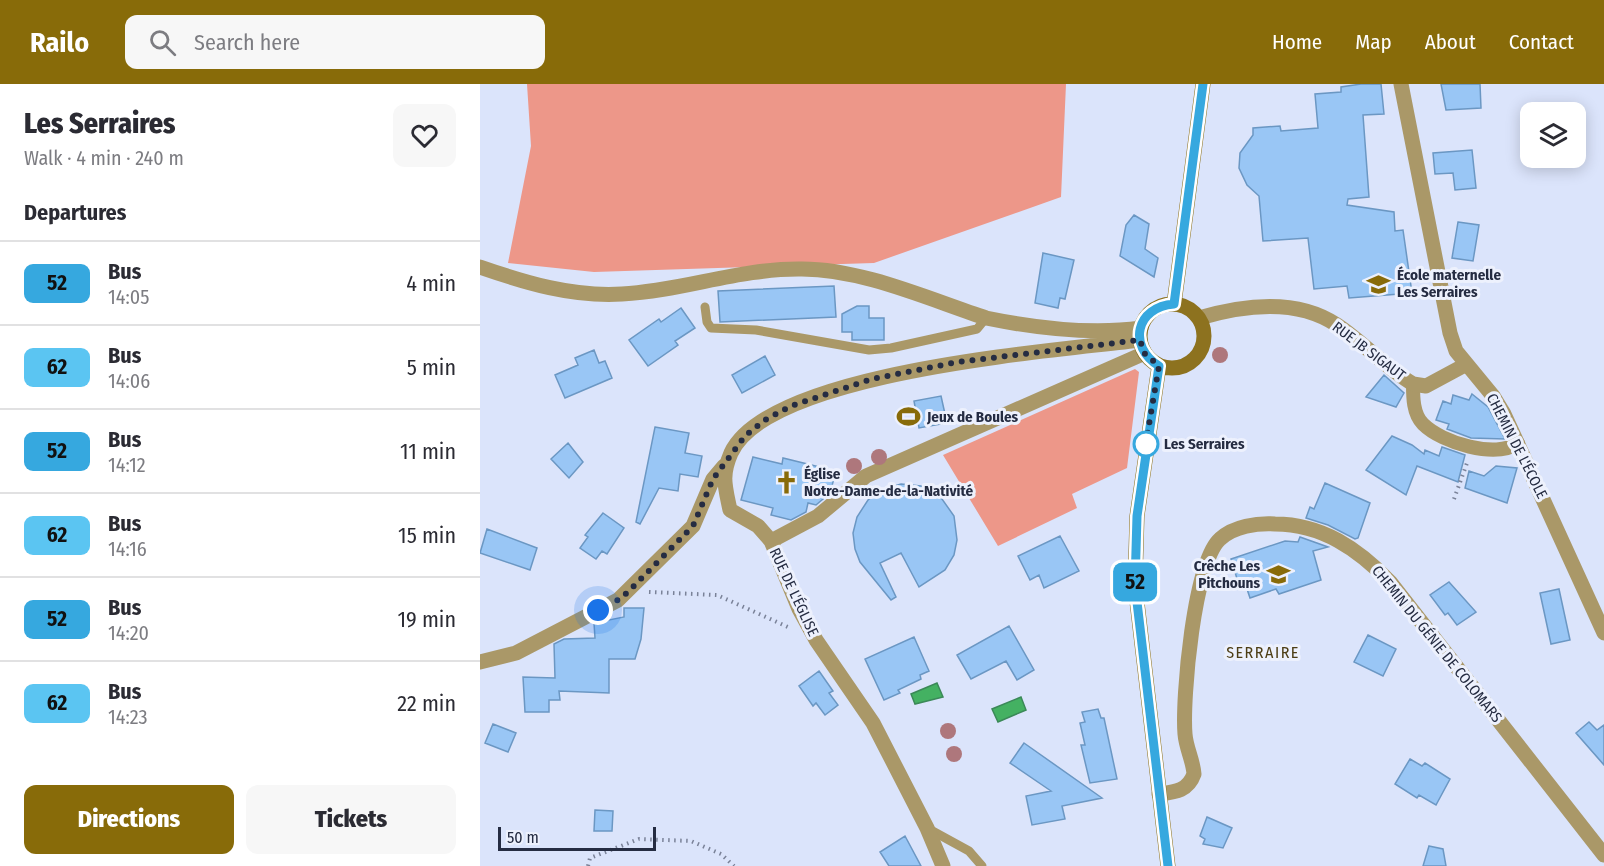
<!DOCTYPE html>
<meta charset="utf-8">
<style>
body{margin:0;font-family:"Fira Sans Condensed",sans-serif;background:#f7f7f7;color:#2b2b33;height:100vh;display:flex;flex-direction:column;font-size:22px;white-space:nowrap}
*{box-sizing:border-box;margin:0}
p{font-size:20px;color:#7c7c81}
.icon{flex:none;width:33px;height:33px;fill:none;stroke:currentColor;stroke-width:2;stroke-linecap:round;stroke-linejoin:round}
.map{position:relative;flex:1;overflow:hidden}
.side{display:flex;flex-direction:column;background:#fff;width:480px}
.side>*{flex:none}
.badge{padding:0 12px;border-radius:9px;font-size:21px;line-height:39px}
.fabs{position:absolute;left:1040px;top:18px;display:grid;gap:12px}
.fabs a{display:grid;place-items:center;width:66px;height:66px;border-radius:12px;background:#fff;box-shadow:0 3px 15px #0003;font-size:30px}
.scale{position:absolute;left:18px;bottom:15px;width:158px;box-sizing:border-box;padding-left:6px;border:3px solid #252c42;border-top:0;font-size:16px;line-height:21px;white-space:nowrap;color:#252c42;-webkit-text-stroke:4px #edf1fd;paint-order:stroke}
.you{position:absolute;width:30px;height:30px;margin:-15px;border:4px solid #fff;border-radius:50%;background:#1a73e8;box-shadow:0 0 0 9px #1a73e833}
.map>.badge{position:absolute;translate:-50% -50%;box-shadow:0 0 0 3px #fff}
h2{padding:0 24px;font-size:22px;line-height:54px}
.round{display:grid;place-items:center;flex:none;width:63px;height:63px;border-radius:12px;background:#f7f7f7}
.head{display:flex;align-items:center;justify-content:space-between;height:102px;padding:0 24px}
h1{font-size:28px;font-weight:800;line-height:45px}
.cta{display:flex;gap:12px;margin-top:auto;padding:12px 24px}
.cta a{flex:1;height:69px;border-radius:12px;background:#886b09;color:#fff;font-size:24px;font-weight:800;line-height:69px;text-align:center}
.cta a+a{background:#f7f7f7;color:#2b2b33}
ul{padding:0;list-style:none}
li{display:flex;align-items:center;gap:18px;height:84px;padding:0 24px;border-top:2px solid #e1e1e2}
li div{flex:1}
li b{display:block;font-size:22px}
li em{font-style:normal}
li .badge{min-width:66px;font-weight:700;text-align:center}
header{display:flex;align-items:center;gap:36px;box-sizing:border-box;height:84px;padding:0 30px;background:#886b09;color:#fff}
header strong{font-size:28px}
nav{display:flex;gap:33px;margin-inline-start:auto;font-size:21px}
.search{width:420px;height:54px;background:#f7f7f7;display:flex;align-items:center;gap:15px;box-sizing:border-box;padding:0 21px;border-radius:12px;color:#7c7c81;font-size:22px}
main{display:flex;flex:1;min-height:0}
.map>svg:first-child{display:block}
</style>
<header>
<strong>Railo</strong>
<div class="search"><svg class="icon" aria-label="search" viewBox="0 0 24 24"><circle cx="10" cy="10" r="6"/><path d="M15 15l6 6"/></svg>Search here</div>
<nav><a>Home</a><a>Map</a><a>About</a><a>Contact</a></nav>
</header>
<main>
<section class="side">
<div class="head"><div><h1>Les Serraires</h1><p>Walk · 4 min · 240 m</p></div><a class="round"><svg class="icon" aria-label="heart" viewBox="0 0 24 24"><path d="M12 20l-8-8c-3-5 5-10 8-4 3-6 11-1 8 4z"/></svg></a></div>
<h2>Departures</h2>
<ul>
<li><span class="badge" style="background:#36a8df;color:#111">52</span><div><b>Bus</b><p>14:05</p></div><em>4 min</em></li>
<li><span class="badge" style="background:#5bc5f2;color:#111">62</span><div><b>Bus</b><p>14:06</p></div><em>5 min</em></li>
<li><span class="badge" style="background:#36a8df;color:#111">52</span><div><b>Bus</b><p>14:12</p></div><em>11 min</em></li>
<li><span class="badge" style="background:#5bc5f2;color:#111">62</span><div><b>Bus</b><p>14:16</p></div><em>15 min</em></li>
<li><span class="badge" style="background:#36a8df;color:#111">52</span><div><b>Bus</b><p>14:20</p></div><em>19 min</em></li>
<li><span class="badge" style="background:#5bc5f2;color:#111">62</span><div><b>Bus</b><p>14:23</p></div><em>22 min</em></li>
</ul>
<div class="cta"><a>Directions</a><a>Tickets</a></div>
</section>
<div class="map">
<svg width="1124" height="782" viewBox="0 0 1124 782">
<rect width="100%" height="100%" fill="#dbe4fb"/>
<path fill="#ed9789" d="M47,0H586L581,113L394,179L114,188L28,179L51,62Z
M655,285L659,288L647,384L592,410L597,424L518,462L463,371Z"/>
<path fill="#44b162" stroke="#3b8958" stroke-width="1.5" d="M457,599L463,613L435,620L431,610Z
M541,613L546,626L518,638L512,625Z"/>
<path fill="#99c6f5" stroke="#6b97c3" stroke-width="1.5" d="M881,0H901L904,30L883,31L889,113L868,115L867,121L914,128L915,147L923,146L932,209L869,214L867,202L834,205L828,154L783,157L779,112L767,101L759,84L760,69L773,51V44L800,42L801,47L838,44L835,10L861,8V3Z
M961,0H1000L1001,24L966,26Z
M992,66L996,104L975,106L973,89L955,90L953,69Z
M654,131L669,140L665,165L678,174L674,193L640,172L646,141Z
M978,138L999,141L993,177L972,174Z
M563,169L594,176L585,215L580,214L578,224L555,219Z
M354,202L356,233L240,238L238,207Z
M377,222H389V234H404V256H372V248H362V230Z
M201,224L215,244L195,257L198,261L168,282L149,256L179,235L181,238Z
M114,266L119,279L125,277L132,294L85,314L75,291L98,281L95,274Z
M285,272L295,291L262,309L252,291Z
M904,291L924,309L916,323L886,313Z
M992,310L1008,323L1025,355L991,354L967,345L969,340L956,336L963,317L971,320L973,311L989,316Z
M461,312L467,339L439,344L434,317Z
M175,343L209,349L205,369L222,372L218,393L200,390L198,407L179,404L160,440L156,438Z
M912,352L932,361L944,370L945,366L959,372L962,363L985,371L978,398L937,382L926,411L886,386Z
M88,359L103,378L89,394L71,375Z
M273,373L302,380L303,374L356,387L350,409L336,421L328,419L326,428L311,436L291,431L293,424L261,416Z
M1016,382L1037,384L1027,419L985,404L989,387L1004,392Z
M845,399L890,419L878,454L875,455L848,441L826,434L830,423L834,425Z
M421,400L441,402L462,415L474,432L477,456L474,471L465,486L439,503L421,469L400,479L416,513L411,516L380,478L375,465L373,449L377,433L388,416L401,406Z
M123,429L144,444L127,470L122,467L116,475L100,464L108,453L105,451Z
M7,445L57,464L50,486L0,469Z
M580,452L599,487L564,504L559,491L550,496L538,472Z
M820,453L848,463L833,467L841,496L799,510L796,505L770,514L764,496L758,498L751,475L805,457L818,458Z
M969,498L996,528L977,541L968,529L965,531L950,511Z
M1079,505L1090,556L1071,560L1060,509Z
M144,524H164L161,555L155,575H129V609L79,607L80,616H69V628H45L43,593L75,594L74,560L84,555L115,554L114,539L144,533Z
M529,542L554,586L537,596L526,577L491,595L477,571Z
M888,551L916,565L903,592L874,578Z
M434,553L449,587L440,591L441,595L418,606L420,609L404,616L385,575Z
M339,587L353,607L349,609L358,621L345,631L336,619L333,622L319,602Z
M618,625L621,634H624L637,695L610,699L601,661H605L600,639L605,638L602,628Z
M1109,638L1117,646L1124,641V681L1096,649Z
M13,640L36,649L28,668L5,659Z
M544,659L622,714L582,722L585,735L552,741L546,712L571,707L530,679Z
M930,675L942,682L945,679L970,695L956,721L939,711L937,714L915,700Z
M115,726L133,727L132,747H114Z
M727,733L752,744L743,764L723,760L725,755L720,752Z
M425,752L441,782H409L400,768Z
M949,762L963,765L966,782H943Z"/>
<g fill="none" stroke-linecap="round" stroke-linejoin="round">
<path stroke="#7a8298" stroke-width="4" stroke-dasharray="1.5 4.5" stroke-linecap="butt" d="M974,415L987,379
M169,508L237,511L308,543
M108,782L110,774L159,755L211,757L241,770L254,782"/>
<path stroke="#aa9868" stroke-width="9" d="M225,223L227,238L231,244L276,246L389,266L411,264L497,245L506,234
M447,744L489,767L502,782"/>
<path stroke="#aa9868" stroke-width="14" d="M933,300C933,313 933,330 943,340C962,359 1016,375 1038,359"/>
<path stroke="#aa9868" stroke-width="15" d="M921,0L970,249L976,267L1013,312L1024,330L1124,549
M0,183C46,199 92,213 142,210C203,207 260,184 322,185C382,185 448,215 506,234C555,244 610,251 661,244
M719,234C763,221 817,214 857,241C884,259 906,284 933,300L946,302L985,281
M291,457L338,432L386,392L665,269
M0,578L36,569L138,516L213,442L233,395L244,382
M679,710C695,708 708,707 714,690C713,676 706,664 705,650C702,615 714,478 740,455C754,442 777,439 795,440C842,440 878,465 910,498L1124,771
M463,782L447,744L393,639L336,556L319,525L291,457L278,442L250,426C245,402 241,392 251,369C289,287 576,267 660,256"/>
<path stroke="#8d721f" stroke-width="15" d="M660 252a32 32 0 1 1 64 0a32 32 0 1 1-64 0Z
M694,220L723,0
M679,282L657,432L655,501L688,782"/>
</g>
<g fill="#ae777c">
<circle cx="740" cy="271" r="8"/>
<circle cx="399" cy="373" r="8"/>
<circle cx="374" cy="382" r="8"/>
<circle cx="468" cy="647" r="8"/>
<circle cx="474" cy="670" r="8"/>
</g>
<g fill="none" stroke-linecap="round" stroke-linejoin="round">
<defs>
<path id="line" d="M688,782L655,501L657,432L679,282C647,262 656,223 694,220L723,0"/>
</defs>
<use href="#line" stroke="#fff" stroke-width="14"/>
<use href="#line" stroke="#36a8df" stroke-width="9"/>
<path stroke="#252c42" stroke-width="6" stroke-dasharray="0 10.8" d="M118,526L138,516L148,508L213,442L233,395L265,352L285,336L311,322L392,295L478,278L660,256L664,269L679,282L665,364L666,360"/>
</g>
<defs>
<symbol id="school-bare" viewBox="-9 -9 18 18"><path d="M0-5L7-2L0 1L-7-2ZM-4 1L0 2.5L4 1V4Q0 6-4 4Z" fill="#886b09" stroke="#edf1fd" stroke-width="2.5" paint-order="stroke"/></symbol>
<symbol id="stadium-bare" viewBox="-9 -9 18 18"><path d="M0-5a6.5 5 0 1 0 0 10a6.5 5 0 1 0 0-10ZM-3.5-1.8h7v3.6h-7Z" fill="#886b09" stroke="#edf1fd" stroke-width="2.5" paint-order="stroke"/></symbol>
<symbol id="church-bare" viewBox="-9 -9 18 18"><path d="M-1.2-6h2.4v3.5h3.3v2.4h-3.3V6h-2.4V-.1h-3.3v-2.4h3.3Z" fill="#886b09" stroke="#edf1fd" stroke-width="2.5" paint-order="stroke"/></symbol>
</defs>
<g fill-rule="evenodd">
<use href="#school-bare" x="882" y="184" width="33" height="33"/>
<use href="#stadium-bare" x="412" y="316" width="33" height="33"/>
<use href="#church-bare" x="290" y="382" width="33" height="33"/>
<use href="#school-bare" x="782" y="474" width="33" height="33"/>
</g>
<circle fill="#fff" stroke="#36a8df" stroke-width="3" cx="666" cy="360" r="12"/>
<g text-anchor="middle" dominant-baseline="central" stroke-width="6" stroke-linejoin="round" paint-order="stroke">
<g font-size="15" font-weight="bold" fill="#252c42" stroke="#edf1fd" text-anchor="start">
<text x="917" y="191">École maternelle<tspan x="917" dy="17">Les Serraires</tspan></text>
<text x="447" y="333">Jeux de Boules</text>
<text x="324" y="390">Église<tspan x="324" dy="17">Notre-Dame-de-la-Nativité</tspan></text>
<text x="780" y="482" text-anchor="end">Crêche Les<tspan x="780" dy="17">Pitchouns</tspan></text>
</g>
<g font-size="15" fill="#252c42" stroke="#edf1fd">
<text transform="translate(889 267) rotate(37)">RUE JB SIGAUT</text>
<text transform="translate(1037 362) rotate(63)">CHEMIN DE L'ÉCOLE</text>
<text transform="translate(314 508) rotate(65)">RUE DE L'ÉGLISE</text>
<text transform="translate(957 560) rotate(51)">CHEMIN DU GÉNIE DE COLOMARS</text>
</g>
<g font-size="15" font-weight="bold" fill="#252c42" stroke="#edf1fd" text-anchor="start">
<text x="684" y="360">Les Serraires</text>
</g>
<g font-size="16" letter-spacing="1.5" fill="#4d3e16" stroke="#edf1fd">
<text x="783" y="568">SERRAIRE</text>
</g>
</g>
</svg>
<div class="fabs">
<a><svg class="icon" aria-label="layers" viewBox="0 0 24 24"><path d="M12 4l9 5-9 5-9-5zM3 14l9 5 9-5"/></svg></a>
</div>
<div class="scale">50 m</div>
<div class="you" style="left:118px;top:526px"></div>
<b class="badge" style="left:655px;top:498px;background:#36a8df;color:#111">52</b>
</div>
</main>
